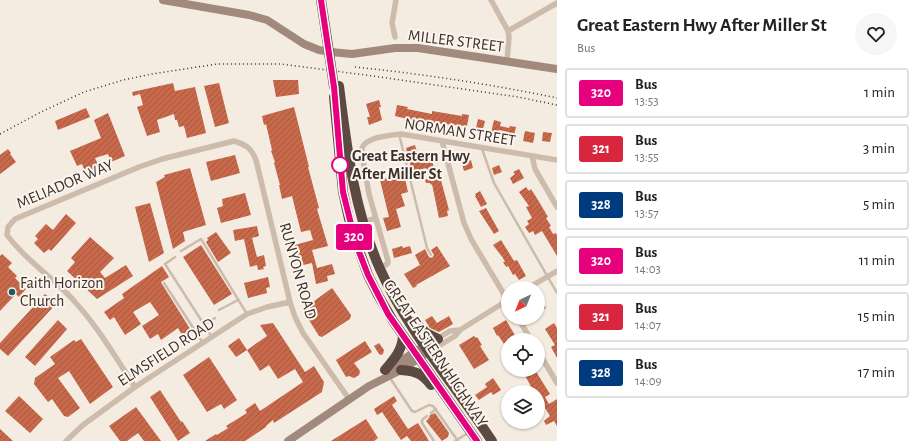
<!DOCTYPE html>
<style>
body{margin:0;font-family:"Alegreya Sans",sans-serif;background:#f6f6f6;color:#222;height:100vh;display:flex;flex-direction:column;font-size:15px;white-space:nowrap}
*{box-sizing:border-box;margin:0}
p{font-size:13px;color:#767676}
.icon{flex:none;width:22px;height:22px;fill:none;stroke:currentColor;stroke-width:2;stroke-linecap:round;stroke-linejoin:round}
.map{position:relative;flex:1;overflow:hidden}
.drawer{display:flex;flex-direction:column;background:#fff;width:360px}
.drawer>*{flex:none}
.badge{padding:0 8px;border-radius:3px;font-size:14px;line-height:26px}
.needle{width:26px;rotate:223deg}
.controls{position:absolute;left:501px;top:281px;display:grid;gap:8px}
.controls a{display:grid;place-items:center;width:44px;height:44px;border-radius:50%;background:#fff;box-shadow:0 1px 3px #0004;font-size:20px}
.map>.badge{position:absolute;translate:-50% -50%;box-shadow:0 0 0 2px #fff}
.round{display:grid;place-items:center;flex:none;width:42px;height:42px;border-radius:21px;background:#f6f6f6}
.overview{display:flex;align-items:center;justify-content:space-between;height:68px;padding:0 20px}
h1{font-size:19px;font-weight:700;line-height:30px}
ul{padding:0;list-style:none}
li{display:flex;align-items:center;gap:12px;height:50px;margin:0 8px 6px;padding:0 12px;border:2px solid #e0e0e0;border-radius:4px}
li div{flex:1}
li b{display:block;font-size:15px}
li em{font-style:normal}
li .badge{min-width:44px;font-weight:700;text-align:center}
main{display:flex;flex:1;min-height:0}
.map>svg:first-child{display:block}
</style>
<main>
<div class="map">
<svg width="557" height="441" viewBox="0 0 557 441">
<defs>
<pattern id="building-hatch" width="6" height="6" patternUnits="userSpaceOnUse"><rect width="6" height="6" fill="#c8694b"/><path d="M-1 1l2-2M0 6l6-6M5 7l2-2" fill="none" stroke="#a4573f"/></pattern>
</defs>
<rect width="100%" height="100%" fill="#f4ebe1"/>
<path fill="url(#building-hatch)" d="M273,80H298L299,94L276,97Z
M173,83L175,91L195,87L206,133L187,138L184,126L179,127L177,120H175L174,114L157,120L160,132L147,136L137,107L143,105L140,94L133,96L132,92Z
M219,83L229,123L215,127L204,86Z
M379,100L381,107H379L382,120L369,125L367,117H370L366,104Z
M397,105L408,107L407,109L432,114V111L462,116V114L469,115L467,126L420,122L395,116Z
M294,107L309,167H308L319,208L317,209L328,246L312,250L317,268L332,264L335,274L327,276L328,281L316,284L312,263L299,266L295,254L294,255L291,246L313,240L310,230L301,232L292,196L282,199L279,185H280L274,163L275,162L271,151L272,150L266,124L264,125L262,116Z
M86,108L90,117L58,130L55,121Z
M108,113L125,156L111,162L108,154L95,158L99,167L85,172L82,164L77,166L70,151L101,138L94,120Z
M478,119L485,121L483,129L476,128Z
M494,120L501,122L500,126L509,128L510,126L516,127L514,136L508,135V132L499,130L498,135L491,133Z
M525,131L535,133L533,143L523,141Z
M543,132L552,133L550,142L542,141Z
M415,145L418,156L432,152L435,160H432L435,173L439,172L442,184L449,210L447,211L448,216L439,218L432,184L431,185L430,183H426L425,180L429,178L426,168L412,172L406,148Z
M8,149L11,153L10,154L16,162L0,174V155Z
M235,155L240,173L211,181L206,162Z
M471,160L473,168L464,171L462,164Z
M499,165L502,172L494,175L492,168Z
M190,168L206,225L183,232L185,241L173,249L156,182L165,177L164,175Z
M519,169L524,178L513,184L510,178L515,174L513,172Z
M404,174L408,192L401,194L405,206L396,209L401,227L387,231L383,218L389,217L380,180Z
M526,187L529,191L531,189L538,200L548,217L546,218L551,226L549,227L553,234L556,233L557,236V256L542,231L535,235L533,231L529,233L525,227L529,224L527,221L532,218L526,207L529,206L519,192Z
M480,191L487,204L481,207L475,196H476L475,194Z
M245,193L251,215L221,223L217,208L223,206L222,199Z
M150,203L164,253L149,262L135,207Z
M486,208L499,231L494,234L479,211Z
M66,214L76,223L51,251L49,249L44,253L34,243L38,239L35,236L46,224L53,230Z
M257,226L259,236L252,238L257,257L264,255L266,266L263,267L264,269L258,270L257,265L250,267L244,239L235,241L233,230Z
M216,232L231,253L218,262L206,242L208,240L207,238Z
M90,237L114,258L100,272L105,278L126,265L133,276L97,299L67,271L75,262L71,258Z
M501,240L514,261L517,260L526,276L519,280L515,274L513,275L508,266L506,267L503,262H505L503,258L493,245Z
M201,245L232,294L214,305L183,257Z
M402,246L403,248L410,246L412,253L394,258L392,249Z
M437,246L450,266L416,285L417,286L413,288L404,274L420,265L415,255L425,249L429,257L432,258L434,255L431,250Z
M2,254L12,263L8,267L17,276L15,278L26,289L19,297L16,294L0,311V256Z
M162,266L169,277L161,282L162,284L192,332L185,336L182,335L178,328L161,340L158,334L150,339L142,326L159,315L150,302L133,312L141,324L125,335L114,317L110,320L104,312L124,298L122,294Z
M268,277L270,287L266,288L267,293L248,298L244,283Z
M332,288L351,315L350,319L322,337L319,336L307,317L306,307Z
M45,294L56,304L8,356L0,349V343Z
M541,301L546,308L538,312V303Z
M432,316L437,323L449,316L453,324L439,332L430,328L425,320Z
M58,320L67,329L35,366L25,357Z
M506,320L516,337L512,340H508V342L504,344L498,335L497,336L493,328Z
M273,323L305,372L314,366L324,382L322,392L274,423L273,420L266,426V427L245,441H205L216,434L217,435L228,428L226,426L247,413L245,410L255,403L260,411L303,382L295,369L278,379L269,365L260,371L247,350L267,336L260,325Z
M554,323L557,328V358L551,347L555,345L545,329Z
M474,336L476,338L477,337L482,345L480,346L489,360L474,369L459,345Z
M239,338L247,350L236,357L228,346Z
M81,339L113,387L90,404L69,371L58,378L80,408L68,417L64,416L52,399L48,402L34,384L35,378L55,364L50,357L74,340L76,342Z
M365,341L372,352L354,363L360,371L359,375L354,378L349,376L346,377L336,360Z
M379,343L384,350L383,354L381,355L379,354L374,346Z
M209,357L237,400L224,409L221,404L207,412L183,375Z
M522,370H535L550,394L545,397L549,404L557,399V426L554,421L546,425L544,421L550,416L538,397V392H534Z
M493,378L501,390L493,395L491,392L479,400L475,395L487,387L485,384Z
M160,390L181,422L182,421L190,433L178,441L150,397Z
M19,396L43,419L30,433L5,411Z
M394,396L397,401L392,405L408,429L418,423L429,441H411L407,436L401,440L382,412L377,415L374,409Z
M136,407L161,441H144L138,433L127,441H120L109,426Z
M435,413L449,433L448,437L442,441L426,421L429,418L430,415Z
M366,419L378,438L374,441H331Z
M0,429L13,441H0Z"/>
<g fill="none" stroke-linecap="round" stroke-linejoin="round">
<path stroke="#cdbbac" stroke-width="2.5" d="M399,134L427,248L431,255
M482,149L494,183L557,293
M181,251L201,239L247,314
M175,257L165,264L212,337
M164,283L203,343
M219,310L238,300
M204,325L215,318
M390,378L412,411L415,412L429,405L433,406L458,441
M431,413L436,409
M427,416L422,420V423L434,441
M455,441L468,433"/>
<path stroke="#cdbbac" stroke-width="5.5" d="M491,0L508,31L509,37L507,61
M508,31L557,3
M395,37L392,23L396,0
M442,141L464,223L471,239L508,301
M532,156L535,169L557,207
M356,239C359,223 360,223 376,218
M380,269L388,263V261L369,194L362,154C362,153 362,149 362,148C366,137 391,135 401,134L557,160
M528,288L557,271
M518,318L531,340
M425,346L450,331L460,330L508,300
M538,351L557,383
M429,352L455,336L460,330
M135,387C116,358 98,327 75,302C54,278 26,261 7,235L8,227L15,219L139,167L162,159L234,141C247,145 251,148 256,160L290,302L295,317L303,333L349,399
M66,441L83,425L135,387L247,314L267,307L290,302"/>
<path stroke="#a18a7d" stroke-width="8" d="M163,0L249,15L267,20L304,44L319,50L331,52L352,54L395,48H418L557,69
M389,368L425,346
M288,441L369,386L401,370L429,352"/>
<path stroke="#5c4a42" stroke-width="10" d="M321,0L327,39
M339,86C347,149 354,210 380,269C408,331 454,384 492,441
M334,97L343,192L351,228L368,275L378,295L393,321L477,441
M415,322L426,333L438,339
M385,370C394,359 402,351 403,336
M401,370C415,371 422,373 431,385"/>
<path stroke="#3b302b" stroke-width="1.5" stroke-dasharray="1 3" stroke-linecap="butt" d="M355,67C422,74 490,84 557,98
M0,134L41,112L84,92L123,80L152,74L217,64H281L373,76L518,97L557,105"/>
<path stroke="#5c4a42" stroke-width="10" d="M327,39L334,87"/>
</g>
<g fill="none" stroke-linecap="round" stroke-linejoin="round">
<defs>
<path id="line" d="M321,0L334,87L343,192L356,244L368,275L388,314L477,441"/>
</defs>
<use href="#line" stroke="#fff" stroke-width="9"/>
<use href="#line" stroke="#e6007e" stroke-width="6"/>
</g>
<circle fill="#fff" stroke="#e6007e" stroke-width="2" cx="340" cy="165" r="8"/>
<circle fill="#1f5a5e" stroke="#fbf5ee" stroke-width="1.5" cx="12" cy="292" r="4"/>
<g text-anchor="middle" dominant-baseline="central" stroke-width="4" stroke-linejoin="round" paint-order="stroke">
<g font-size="16" fill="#3b302b" stroke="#fbf5ee">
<text transform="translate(456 41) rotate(7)">MILLER STREET</text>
<text transform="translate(460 132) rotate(9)">NORMAN STREET</text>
<text transform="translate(65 184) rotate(-23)">MELIADOR WAY</text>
<text transform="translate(298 271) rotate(74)">RUNYON ROAD</text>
<text transform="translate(166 352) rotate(-33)">ELMSFIELD ROAD</text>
<text transform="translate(436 353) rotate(56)">GREAT EASTERN HIGHWAY</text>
</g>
<g font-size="16" font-weight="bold" fill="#3b302b" stroke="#fbf5ee" text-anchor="start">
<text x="352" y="156">Great Eastern Hwy<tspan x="352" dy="18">After Miller St</tspan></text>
</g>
<g font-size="16" fill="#3b302b" stroke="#fbf5ee" text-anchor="start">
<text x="20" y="283">Faith Horizon<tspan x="20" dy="18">Church</tspan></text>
</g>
</g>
</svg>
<div class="controls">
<a><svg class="needle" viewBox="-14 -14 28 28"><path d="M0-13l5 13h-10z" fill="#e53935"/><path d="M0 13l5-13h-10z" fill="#767676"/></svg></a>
<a><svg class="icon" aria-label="locate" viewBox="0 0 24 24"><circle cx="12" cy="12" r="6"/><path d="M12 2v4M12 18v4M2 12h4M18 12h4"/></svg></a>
<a><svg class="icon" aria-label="layers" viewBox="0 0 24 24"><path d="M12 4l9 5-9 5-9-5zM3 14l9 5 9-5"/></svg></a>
</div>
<b class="badge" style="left:354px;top:237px;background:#e6007e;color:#fff">320</b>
</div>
<section class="drawer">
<div class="overview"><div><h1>Great Eastern Hwy After Miller St</h1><p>Bus</p></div><a class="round"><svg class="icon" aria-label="heart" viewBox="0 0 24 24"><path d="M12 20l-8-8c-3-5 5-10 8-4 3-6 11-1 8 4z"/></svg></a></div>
<ul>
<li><span class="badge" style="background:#e6007e;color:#fff">320</span><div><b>Bus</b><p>13:53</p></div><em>1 min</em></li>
<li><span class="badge" style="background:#d7263d;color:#fff">321</span><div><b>Bus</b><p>13:55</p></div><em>3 min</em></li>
<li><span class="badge" style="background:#003b80;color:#fff">328</span><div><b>Bus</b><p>13:57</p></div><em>5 min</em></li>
<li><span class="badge" style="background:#e6007e;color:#fff">320</span><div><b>Bus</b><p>14:03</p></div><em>11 min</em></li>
<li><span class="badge" style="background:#d7263d;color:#fff">321</span><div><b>Bus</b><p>14:07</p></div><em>15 min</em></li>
<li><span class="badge" style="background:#003b80;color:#fff">328</span><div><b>Bus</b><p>14:09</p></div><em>17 min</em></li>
</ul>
</section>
</main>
